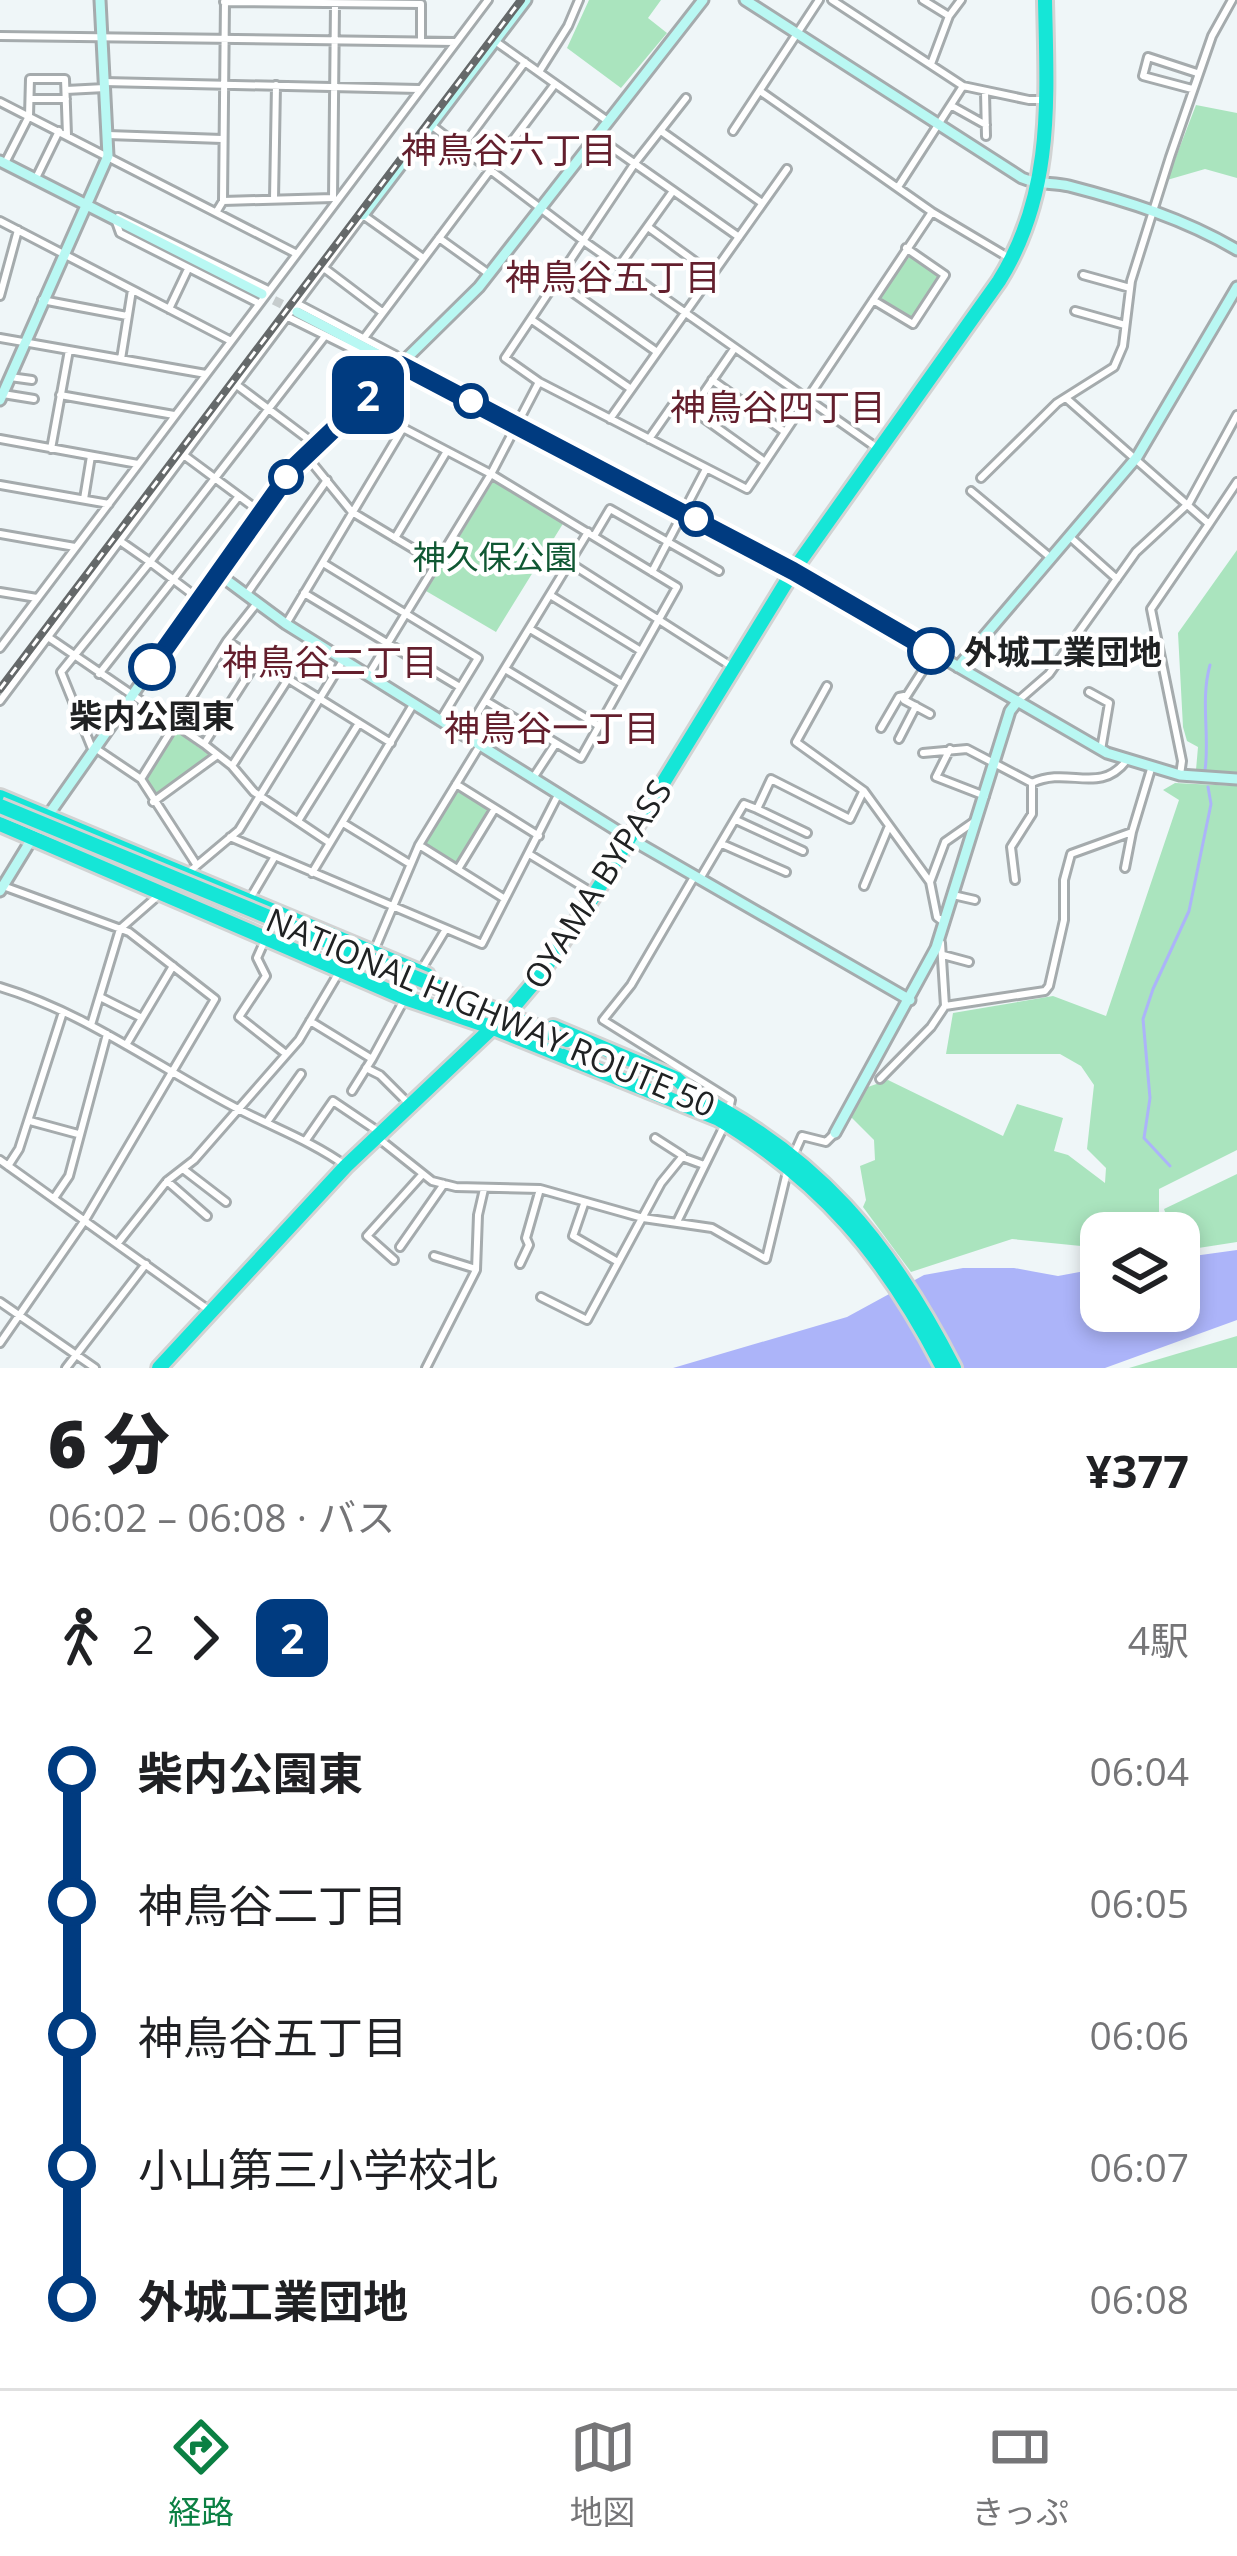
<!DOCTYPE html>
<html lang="ja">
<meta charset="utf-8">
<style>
body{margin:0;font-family:"Open Sans","Noto Sans JP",sans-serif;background:#f2f2f2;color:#202124;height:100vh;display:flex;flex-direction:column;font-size:45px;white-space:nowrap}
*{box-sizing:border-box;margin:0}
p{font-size:39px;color:#757577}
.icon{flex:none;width:66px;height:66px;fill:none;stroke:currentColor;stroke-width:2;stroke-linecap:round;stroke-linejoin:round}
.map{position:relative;height:1368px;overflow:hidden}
.side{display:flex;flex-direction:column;background:#fff;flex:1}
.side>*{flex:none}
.badge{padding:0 24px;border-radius:18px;font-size:42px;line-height:78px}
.buttons{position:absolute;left:1080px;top:1212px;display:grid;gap:24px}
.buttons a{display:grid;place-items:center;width:120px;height:120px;border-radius:24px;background:#fff;box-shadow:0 6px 18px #0003;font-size:60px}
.map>.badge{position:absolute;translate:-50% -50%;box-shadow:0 0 0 6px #fff}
.legs{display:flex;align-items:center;gap:18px;height:132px;padding:0 48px;font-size:39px}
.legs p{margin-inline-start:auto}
.headline{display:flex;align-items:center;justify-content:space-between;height:204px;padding:0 48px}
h1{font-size:66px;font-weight:800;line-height:90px}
ul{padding:0 48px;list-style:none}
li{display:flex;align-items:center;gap:42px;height:132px;font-size:45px}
li i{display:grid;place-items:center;width:18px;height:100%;margin:0 15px;background:currentColor}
li i::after{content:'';width:30px;height:30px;margin:-15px;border:9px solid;border-radius:50%;background:#fff}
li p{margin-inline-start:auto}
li:first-child i{background:linear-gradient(#0000 50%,currentColor 0)}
li:last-child i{background:linear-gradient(currentColor 50%,#0000 0)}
.tab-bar{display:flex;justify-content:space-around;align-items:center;height:168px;border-top:3px solid #e0e0e0;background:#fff;font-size:33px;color:#757577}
.tab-bar a{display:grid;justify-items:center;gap:6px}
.tab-bar .active{color:#0b8043}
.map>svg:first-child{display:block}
</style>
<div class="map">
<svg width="1237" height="1368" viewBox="0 0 1237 1368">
<rect width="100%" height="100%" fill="#eff6f8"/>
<path fill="#aae4be" d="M589,0H661L648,18L667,33L621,88L567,48Z
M1196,105L1237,113V178L1205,169L1167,180Z
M910,256L940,278L910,322L878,297Z
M494,480L564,522L496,632L426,591Z
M1237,550V772L1196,770L1198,747L1187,741L1183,727L1178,633Z
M179,733L209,755L208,760L155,797L145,784L146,777L174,734Z
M1175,783L1237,786V1150L1159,1189V1233H1101V1248L1012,1239L911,1272L863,1207L866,1200L860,1166L875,1160L874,1140L851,1117L865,1088L888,1080L1003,1136L1017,1104L1063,1118L1054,1151L1068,1155L1105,1183L1106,1168L1087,1149L1094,1085L1081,1066L1060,1054H946L953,1013L1053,996L1106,1016L1179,800L1163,790Z
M456,789L491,810L457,866L422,845Z
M1237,1174V1242L1179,1251V1242L1200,1235L1195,1226L1172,1232L1164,1209Z
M1237,1336V1368H1129Z"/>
<path fill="#acb4f9" d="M1237,1250V1320L1105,1368H673L847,1317L924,1275L963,1268H1014L1058,1276L1101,1268V1311H1179V1258Z"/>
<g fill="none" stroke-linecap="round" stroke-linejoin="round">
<path stroke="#acb4f9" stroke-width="3" d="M1205,770C1210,737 1200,700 1210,665
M1170,1166L1144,1138L1150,1098L1143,1019L1153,989L1189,911L1211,804L1208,787"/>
<path stroke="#c6cccd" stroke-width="9" stroke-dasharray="9 4.5" stroke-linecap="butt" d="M262,294L297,312"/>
<defs>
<path id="street" d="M832,0L963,86L1029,100H1047
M923,0L949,16
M224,2L421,4V41
M0,36L456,42
M495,41L609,122
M931,64L949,16L961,0
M539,72L568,26L579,0
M104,82L419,89
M1192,89L1143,76L1148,57L1197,73
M66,90L105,88
M760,91L932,212L1011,259
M985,92L986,136
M686,98L635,163L505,358L539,382L747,489L932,212
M31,99H66
M0,102L297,254L0,648
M952,106L986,125
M431,125L585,242L877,448
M661,131L762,203
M733,131L819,0
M108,135L222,139
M597,137L739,237
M462,147L525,62
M5,163L29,116L30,79H65L67,135
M36,178L59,131
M898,187L963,86
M333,198L335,4
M274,199L276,85
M223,201L333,198
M217,211L223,201L225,0
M118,217L268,290
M115,219L120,233L258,303
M0,221L231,341
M648,227L712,274
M439,238L489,274
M297,254L488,0
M620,265L673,191
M324,268L382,312
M1083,275L1130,288
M558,282L657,352
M0,296L18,230
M42,300L127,316
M873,300L913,324L945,275L906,248
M298,304L395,355L397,363
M169,309L188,269
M1075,311L1125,325
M288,317L383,364L394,363
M532,320L631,389
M0,338L206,374
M364,338L555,84
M121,359L132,290
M10,377L32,380
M712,380L785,432
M238,386L316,445
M3,394L34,399
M60,395L174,415
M1066,398L1209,524L1151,609L1182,761L1180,775
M692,410L734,349
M610,419L787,169
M0,439L138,464
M649,439L677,399L765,462
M51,449L69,350
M185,456L259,511
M308,458L352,512L437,563
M981,478L1057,403L1114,367L1123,346L1131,281L1170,157L1212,36L1232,0
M0,485L109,504
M971,491L1051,558
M84,499L91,456
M1209,524L1237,482
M0,534L75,547
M594,536L610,509L719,571
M1070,537L1117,579
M395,538L447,451
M323,563L478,658L441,719
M570,563L734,668
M652,572L706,469
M0,592L37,598
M304,593L460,687
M246,595L327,480
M550,595L641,651
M199,599L150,562L325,336
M286,624L403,428L491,474L677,587L581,758L486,701
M530,629L622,684
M48,637L204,744L232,766L254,792L330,843
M227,641L391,743
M505,669L599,726
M99,674L239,496
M369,674L491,474L539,382
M827,686L796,742L864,791L930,882L937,917L945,923
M1089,692L1109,703L1101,750
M1019,700L1049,674L1136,552L1189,503L1237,415
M0,701L363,215L423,258
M930,714L904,700L934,653
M881,728L899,697L904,696
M465,734L588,532
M899,739L916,706
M204,744L257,661
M95,748L141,779L196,864
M950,749L936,777L985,796
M93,751L61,672L150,562L120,541
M923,753L967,749L1032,783C1068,766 1100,795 1126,761
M232,766L288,679
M533,778L556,743
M141,779L227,641L257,603
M456,784L539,836
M153,802L216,756
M757,809L807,833
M736,820L803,851
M298,821L359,723
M343,823L410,864
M230,837L482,944L558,795
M722,844L786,872
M419,845L505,899
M529,854L593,893
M1125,868L1132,832
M458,869L494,810
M189,872L239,830L344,659
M312,873L414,703
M694,877L631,985L603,1020L731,1100L729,1109
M701,877L744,804L757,809L771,779L850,819L863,792
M1015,880L1011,847L1032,814V783
M930,882L945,842L975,821
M864,886L889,826
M953,895L975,900
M251,897L274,858
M265,940L257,958L266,976L239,1017L286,1054
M374,951L419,845L480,745
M943,955L969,962
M420,972L446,929
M0,987C87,1013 160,1069 240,1110C277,1129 313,1142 346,1166
M100,997L142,1018
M945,1006L1045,991L1049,986L1064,920V880L1071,854L1132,832L1151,769
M310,1021L372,1059L404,1000
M91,1025L120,929L160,894
M126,1045L173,966
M366,1068L380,1075L409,1104
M880,1079L931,1027L945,1006L941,943
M352,1091L372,1059
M30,1121L78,1134
M267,1122L301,1074
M378,1138L432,1181L456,1187L540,1189L643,1218L712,1228L766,1259L787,1172
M306,1140L333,1101L379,1132
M794,1154L802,1136L826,1142L835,1133
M682,1157L704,1165
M0,1160L210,1311
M8,1166L19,1149L63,1012
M183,1169L226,1202
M167,1181L207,1216
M54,1198L69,1176L107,1034
M584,1204L573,1236L618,1262
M677,1222L724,1126
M118,1243L167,1181L194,1160L299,1040L338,974
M400,1247L444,1184
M434,1256L476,1269
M394,1260L367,1236L421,1176
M520,1264L529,1245L526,1238L540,1189
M541,1297L587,1320L661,1183L683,1156L655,1138
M0,1302L95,1368
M0,1343L85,1220L215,999L129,932L3,886
M66,1368L146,1264
M426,1368L476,1270L478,1215L484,1189"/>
<path id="secondary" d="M745,0L1022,178C1038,185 1053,182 1069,186C1127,201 1185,219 1237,250
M0,161L262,294
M363,215L526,0
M297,312L793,571L1107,753L1180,775L1237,779
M0,400L108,156L100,0
M217,573L286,624L629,838L910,1000
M958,667L1137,457L1237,287
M0,891L33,837L283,480L479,287L703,0
M835,1133L936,948L1010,711L1017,702"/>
<path id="highway" d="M0,797L427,975
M0,824L405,998L491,1027L719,1119
M553,1027L677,1079L693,1094
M689,1092C817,1154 890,1243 954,1368
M712,1115C821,1179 886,1257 943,1368
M159,1368L346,1166L510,1011L538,978L595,894L793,571L999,281C1054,193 1047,99 1045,0"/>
</defs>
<use href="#street" stroke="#a5abad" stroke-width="12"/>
<use href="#secondary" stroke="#a5abad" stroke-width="15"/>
<use href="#highway" stroke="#d2d3d3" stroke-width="20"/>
<use href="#street" stroke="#fff" stroke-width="6"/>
<use href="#secondary" stroke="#b9f8f3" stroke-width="9"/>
<use href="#highway" stroke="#15e6d7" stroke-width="14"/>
<defs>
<path id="rail" d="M0,689L521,0"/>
</defs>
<use href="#rail" stroke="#65696a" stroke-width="8"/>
<use href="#rail" stroke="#fff" stroke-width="3" stroke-dasharray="9" stroke-linecap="butt"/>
<defs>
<path id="highway-bridge" d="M0,806L567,1040"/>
</defs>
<use href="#highway-bridge" stroke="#d2d3d3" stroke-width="20" stroke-linecap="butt"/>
<use href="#highway-bridge" stroke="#15e6d7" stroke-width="14"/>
</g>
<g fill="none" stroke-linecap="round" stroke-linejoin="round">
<defs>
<path id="line-1" d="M152,667L293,468L401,365L793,571L931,651"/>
</defs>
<use href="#line-1" stroke="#fff" stroke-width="27"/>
<use href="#line-1" stroke="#003b80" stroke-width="18"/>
</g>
<g fill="#fff" stroke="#003b80" stroke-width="6">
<circle cx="471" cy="401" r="15"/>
<circle cx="286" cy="477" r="15"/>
<circle cx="696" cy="519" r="15"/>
<circle cx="931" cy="651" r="21"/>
<circle cx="152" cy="667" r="21"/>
</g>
<g text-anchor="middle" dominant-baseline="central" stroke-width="9" stroke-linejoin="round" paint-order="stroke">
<g font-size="33" fill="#105833" stroke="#fff">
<text x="495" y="556">神久保公園</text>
</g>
<g font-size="33" font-weight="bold" fill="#202223" stroke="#fff" text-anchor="start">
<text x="964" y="651">外城工業団地</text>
<text x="152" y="715" text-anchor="middle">柴内公園東</text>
</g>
<g font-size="33" fill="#202223" stroke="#fff">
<text transform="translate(597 884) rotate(-57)">OYAMA BYPASS</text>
<text transform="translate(491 1012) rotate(23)">NATIONAL HIGHWAY ROUTE 50</text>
</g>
<g font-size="36" fill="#641f2d" stroke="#fff">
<text x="509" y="149">神鳥谷六丁目</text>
<text x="613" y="276">神鳥谷五丁目</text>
<text x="778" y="406">神鳥谷四丁目</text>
<text x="330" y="661">神鳥谷二丁目</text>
<text x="552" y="727">神鳥谷一丁目</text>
</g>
</g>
</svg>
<div class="buttons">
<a><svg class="icon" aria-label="layers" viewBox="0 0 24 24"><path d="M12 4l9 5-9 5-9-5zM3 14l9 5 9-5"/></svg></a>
</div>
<b class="badge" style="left:368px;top:395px;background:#003b80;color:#fff">2</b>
</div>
<section class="side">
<div class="headline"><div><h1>6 分</h1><p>06:02 – 06:08 · バス</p></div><b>¥377</b></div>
<div class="legs"><svg class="icon" aria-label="walk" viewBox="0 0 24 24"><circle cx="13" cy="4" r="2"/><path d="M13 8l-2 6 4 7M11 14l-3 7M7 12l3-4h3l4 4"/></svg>2<svg class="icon" aria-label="forward" viewBox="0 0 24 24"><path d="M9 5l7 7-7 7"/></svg><b class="badge" style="background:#003b80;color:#fff">2</b><p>4駅</p></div>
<ul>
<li><i style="color:#003b80"></i><b>柴内公園東</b><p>06:04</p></li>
<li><i style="color:#003b80"></i><span>神鳥谷二丁目</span><p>06:05</p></li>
<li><i style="color:#003b80"></i><span>神鳥谷五丁目</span><p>06:06</p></li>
<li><i style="color:#003b80"></i><span>小山第三小学校北</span><p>06:07</p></li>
<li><i style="color:#003b80"></i><b>外城工業団地</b><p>06:08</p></li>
</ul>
</section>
<nav class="tab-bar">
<a class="active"><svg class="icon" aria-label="directions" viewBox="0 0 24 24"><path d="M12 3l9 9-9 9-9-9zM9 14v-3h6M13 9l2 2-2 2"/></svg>経路</a>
<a><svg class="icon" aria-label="map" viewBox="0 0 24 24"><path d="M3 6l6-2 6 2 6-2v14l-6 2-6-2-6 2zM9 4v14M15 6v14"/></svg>地図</a>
<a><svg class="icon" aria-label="tickets" viewBox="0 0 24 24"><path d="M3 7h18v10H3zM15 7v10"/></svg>きっぷ</a>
</nav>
